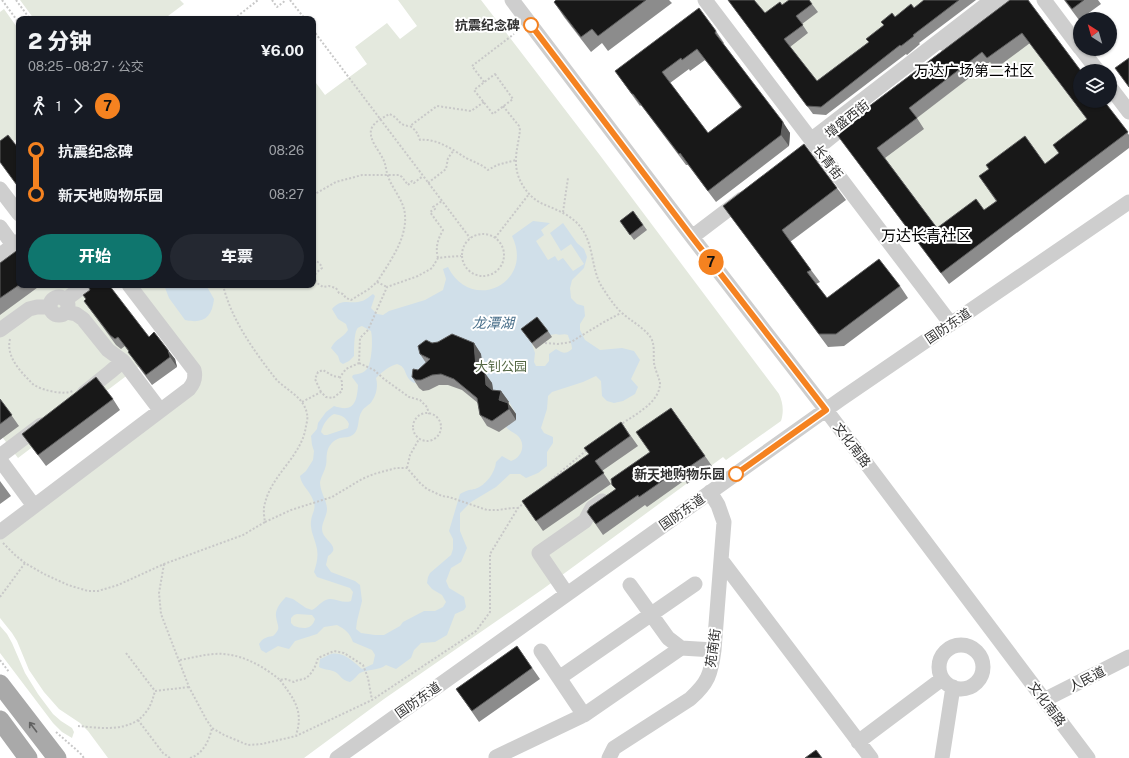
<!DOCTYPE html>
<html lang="zh">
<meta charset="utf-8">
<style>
body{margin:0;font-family:"Public Sans","Noto Sans SC",sans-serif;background:#242831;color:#f1f3f6;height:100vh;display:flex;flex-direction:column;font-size:15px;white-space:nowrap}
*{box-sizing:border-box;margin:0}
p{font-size:13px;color:#9ea1a6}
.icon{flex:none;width:22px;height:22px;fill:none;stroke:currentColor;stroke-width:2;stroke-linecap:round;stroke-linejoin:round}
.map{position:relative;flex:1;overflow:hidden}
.side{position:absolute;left:16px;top:16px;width:300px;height:272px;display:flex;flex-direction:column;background:#171b24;border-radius:8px;box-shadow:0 1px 3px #0004}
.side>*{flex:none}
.badge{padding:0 8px;border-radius:13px;font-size:14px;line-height:26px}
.needle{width:26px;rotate:323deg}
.buttons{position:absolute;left:1073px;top:12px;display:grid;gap:8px}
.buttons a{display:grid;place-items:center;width:44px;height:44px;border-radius:50%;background:#171b24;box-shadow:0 1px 3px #0004;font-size:20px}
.map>.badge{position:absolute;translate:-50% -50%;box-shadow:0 0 0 2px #fff}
.legs{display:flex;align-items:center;gap:6px;height:44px;padding:0 12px;font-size:13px}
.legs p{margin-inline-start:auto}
.summary{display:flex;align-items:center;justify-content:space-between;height:68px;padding:0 12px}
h1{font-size:22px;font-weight:800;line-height:30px}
.primary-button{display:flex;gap:8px;margin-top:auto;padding:8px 12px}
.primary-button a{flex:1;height:46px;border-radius:24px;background:#0f766e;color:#fff;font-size:16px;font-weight:800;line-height:46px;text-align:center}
.primary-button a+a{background:#242831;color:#f1f3f6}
ul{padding:0 12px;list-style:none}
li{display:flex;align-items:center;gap:14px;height:44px;font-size:15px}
li i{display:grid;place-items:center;width:6px;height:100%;margin:0 5px;background:currentColor}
li i::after{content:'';width:10px;height:10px;margin:-5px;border:3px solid;border-radius:50%;background:#171b24}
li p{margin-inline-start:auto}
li:first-child i{background:linear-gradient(#0000 50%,currentColor 0)}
li:last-child i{background:linear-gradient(currentColor 50%,#0000 0)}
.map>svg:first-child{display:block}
</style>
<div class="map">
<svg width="1129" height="758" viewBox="0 0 1129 758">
<rect width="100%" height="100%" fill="#fff"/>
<path fill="#e4e9de" d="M20,0H180L184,4L164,19H34Z
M398,0H481L599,154L779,394C783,403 784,411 781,421L726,460L723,457L543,589L384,699L304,758H108L88,731L80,723L59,709L44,692L29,670L17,641L12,633L0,618V539L199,385L135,285H313V79L325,95L367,64L355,47L387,23L400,39L417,26Z
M754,0H940L822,90Z
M4,9L19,30V111L17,130L18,138L0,151V12Z
M1024,36L1101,138L954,250L877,148Z
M31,285H95L150,358L18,458L0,434V309Z
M0,626L7,634L12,643L25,673L38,694L53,714L61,721L72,728L74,732L72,738L62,732L53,723L0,653Z"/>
<path fill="#d0dfe9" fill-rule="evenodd" d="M533,221L550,223L541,230L544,235L536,241L548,260L555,256L558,261L563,258L573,271L584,264L571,244L561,251L550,233L563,223L577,243L584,249L587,257L584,268L572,280L570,288L571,298L577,304L584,306L585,316L580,324V330L585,340L600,350L622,348L634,351L640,360L631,379L638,387L635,394L623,401L614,403L607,401L602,396L601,381L596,376L583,382L552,392L548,396L547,409L541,428L544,433L553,437V443L547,452V466L538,473L526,478L520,474H510L496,487L471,502L460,513V531L467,548L461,562L451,568L446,581L449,588L464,597L466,607L464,610L455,614L447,635L435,642L421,643L414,650L411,658L396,669L386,665C378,671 367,669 360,673C358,674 354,680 350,682C340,680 340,673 333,671C328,669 324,670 319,667L320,659C323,658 328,655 331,654C343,651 354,662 362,669L373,664L375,655L372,650L353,642C349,632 346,630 337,625L324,627L317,634L295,641L289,649L278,646L266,653L261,650L259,644C263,638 266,637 273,636C282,628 277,626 276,616C275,609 281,602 286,597L293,599L306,608L312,610C318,607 322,600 329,599C336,598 343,604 351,601L353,592L350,588L317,577L314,572C317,563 319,555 316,545C314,537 310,530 311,521C312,512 317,509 313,500C310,491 301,485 300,476L306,471L313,460L314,451L312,445L311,436L317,429L318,423L326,412L334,406C354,413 357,402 358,385L352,377L353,375C358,374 364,373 367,369C372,362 373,339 371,331L362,326C360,327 358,327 357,329C354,334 354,350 354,356L349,361L343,364L340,362L338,356L331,348C336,338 342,339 348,330L346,324L338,319L332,309C342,297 351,305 362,301C366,300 370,296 373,294L375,296L371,308L377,314L383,315L389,311L425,300L443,290L446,279L443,269L448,267C471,314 535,283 512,236ZM556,334C560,336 564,333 568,335C569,340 572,343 572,349C565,355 563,353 556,349L549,354V361L545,366H536L534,362L535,353L532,344L550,335ZM397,364C408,367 403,377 414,383L425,380L493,391L500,401L509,402L515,412L516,419L506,427C510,432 516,433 519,437C526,446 521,458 511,461L502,456L496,462C495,473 486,485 475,489C475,489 470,490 469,490C466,491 463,492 460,494L449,531L453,539V549L451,555L430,573L428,577L427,583L432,589L442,595L446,602L443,607L435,611H424L403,622L400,626L384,635H375L361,633L356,629L357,621L362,601L360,585L355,581L331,572L326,565L328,556C343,546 322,541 322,529C322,522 327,516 327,509C327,501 320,492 320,482C321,476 325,471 326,465C327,461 326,457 327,453C328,446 333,440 340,438C345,437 349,438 354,434C360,428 357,418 362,411C364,407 370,405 372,401C377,394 378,385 376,378C382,372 389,366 397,364ZM334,414C341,415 346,417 349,424L348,428L327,435H324L321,432C323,424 328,417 334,414ZM297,614L312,615L315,619C312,630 303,629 294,626L291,623V618L294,615Z
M164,285H206L214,299C212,318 203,324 185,320L169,298Z"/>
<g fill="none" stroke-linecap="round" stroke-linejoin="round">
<path stroke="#c8c8c8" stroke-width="2" stroke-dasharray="2 2" stroke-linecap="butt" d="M2,0L19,23
M16,0L30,19
M272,0L277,7L286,0
M290,0L305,19
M234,19L258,0
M313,30L470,238
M495,74L513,99L493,114L474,90Z
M484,82L472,66L514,34
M484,102L471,111L437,106L410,126C416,130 418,134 420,140C437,138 453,150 466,158C474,162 481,164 488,170L497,165L516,160
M503,106L519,126L520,130C519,140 516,150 516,160C515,178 527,197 543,204C555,209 568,214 577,223C595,241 590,268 602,287C608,296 614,306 622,313C631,321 641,326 648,334C656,342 653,353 654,363C655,370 659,377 660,383C660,403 634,415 620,425
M428,183L446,169L448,158L454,150
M313,195L336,182L362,175H399L402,177L408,185L412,181L414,183L423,176
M563,212L568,178
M462 255a21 21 0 1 1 42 0a21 21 0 1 1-42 0Z
M495,238L529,194
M438,258C435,247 438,239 443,230L430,212L435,209L433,207L442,201
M313,261C318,261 320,263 322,268L316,273L314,278L317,283L323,287L329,286L336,288L339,293L343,294L346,298L351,300L369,289L377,282L387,287
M377,282C389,263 407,239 405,215C404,200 392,189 388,176C386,171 386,166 384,161C380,151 369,141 371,130C373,122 383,118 389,114C399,117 398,126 410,126
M10,339C6,355 18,369 29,380C31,382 33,385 36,386C45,391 64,395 73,391
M545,343L558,344L571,342L604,322L621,313
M359,363L374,370L384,379L409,397L420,400L427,407L429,414
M321,392L315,379L318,372L323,370L333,376L339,377
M302,402L321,392L326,397L333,398L342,391V382L340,377L346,369L359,363L360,338L368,330L387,287L418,276L432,268L438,258L446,257L461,256
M413 427a14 14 0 1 1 28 0a14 14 0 1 1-28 0Z
M407,468L410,455L419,439
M545,485L588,449
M265,522L291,510L332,497L362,479L374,474L396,468H407L420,483L427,489L442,496L449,497L487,510H498L512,508H518
M3,543L15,555L25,563L44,574L68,585L88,591H98L118,585L164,564L243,535L265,522C264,516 263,509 265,503C272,474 302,456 306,426C307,422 308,417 307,414C304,396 285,390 275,378C254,351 231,319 223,285
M164,564L159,593L161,614L189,687L206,719L212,728L224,735L248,745L262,744L296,736L372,700L476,631L490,612V554L518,508L525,502
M0,597L25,563
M126,653L155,691
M0,660L9,672
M180,660C191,658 202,655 214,654C238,652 262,665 280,680L285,679L294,682C298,679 303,680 306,678C313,673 316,665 318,658L334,651L344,653L363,665L368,678L372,700
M280,680C294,699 304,711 296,735
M155,691L189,687
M138,720L163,753L170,758
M78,726C100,728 131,733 146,712C151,706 153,698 155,691
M56,732L80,753L84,758
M190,758C203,754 209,741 212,728"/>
<path stroke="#cecece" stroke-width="15" d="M512,0L692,237L826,410L1088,758
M705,0L951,324
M1044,0L1080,48
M948,47L1010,0
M1081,49L1098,71
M1110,87L1129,112
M851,121L825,142L814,143L816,136L992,0
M0,189L19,214
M0,227L13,245
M692,237L742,199
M0,255L19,241
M50 306a9 9 0 1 1 18 0a9 9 0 1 1-18 0Z
M65,300L85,285
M66,312L76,314L83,319L108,350L123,361L110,372L84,393
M0,330L29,309L37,307H50
M123,361L160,410
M0,456L41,425
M0,460L34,506
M0,532L189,389C194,383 196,378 194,370L129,285
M722,561L871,758
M630,585L668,638L681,648L714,650
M567,594L539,553L585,521L592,508L602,501
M939 667a22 22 0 1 1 44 0a22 22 0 1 1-44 0Z
M541,651L584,715
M559,678L695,584
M1044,700L1129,657
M858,742L942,679
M496,757L584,715L681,648
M337,758L841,399L1129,202
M609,758L614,748L690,699C708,683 711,674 714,650L724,522L718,505L710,492
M942,758L953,687"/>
<path stroke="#a9a9a9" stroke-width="19" d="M0,684L57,758
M0,720L28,758"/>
</g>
<path fill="#8c8c8c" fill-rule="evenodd" d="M556,0H669L672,3L608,51L602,43L591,52L564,17L554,2Z
M728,0L765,13L782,5L809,0L818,12L802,24L808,33L790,47L817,81L869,42L895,17L914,8L924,0H976L919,43L920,44L907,55L906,54L826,115L813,114Z
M1010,0L1104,101L1129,135V148L949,284L835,132ZM1030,43L1087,119L1059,153L1045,164L979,176L996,201L984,210L937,228L885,158L924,129L917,118L990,62L995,69Z
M1064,0H1098L1101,4L1079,20Z
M716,31L724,43H723L790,133L789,146L716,202L688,165H686L641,105L640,106L615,71ZM705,60L741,107L708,133L670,83L689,69L690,71Z
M837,188L846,200L790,242L820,282L816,284L827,298L900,286L908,298L844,346L828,347L723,206Z
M633,211L647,230L634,240L620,221Z
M0,263L19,285H41L0,315Z
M84,301L149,337L175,359L177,367L152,385L135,362L125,346L121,349L116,345Z
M521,329L548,331L552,337L536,349Z
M432,343H474L481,354L483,372L492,383L493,390L501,391L509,402L508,403L516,414V420L499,432L487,426L480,415L478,403L462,390L448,385H439L429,390L423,391L419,388L412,377L418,370L426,363L420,354Z
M0,399L19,426L0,440Z
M113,399L120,410L46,466L22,434Z
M671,408L712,466L687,484L685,480L647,507L645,505L603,535L587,512L616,489L650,452Z
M621,422L638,446L602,471L611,484L543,531L522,501L589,454Z
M0,481L11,496L0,504Z
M517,646L540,679L479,722L456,689Z"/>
<path fill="#5d5d5d" d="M783,122L790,133L789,146L781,135Z
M474,343L481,354L484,379L476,368Z
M168,350L175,359L177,367L170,357Z
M485,373L492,383L494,396L486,385Z
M501,391L509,402L508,403L516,414V420L509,409L499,400Z"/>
<path fill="#181818" stroke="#5d5d5d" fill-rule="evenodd" d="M556,0H646L598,36L592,29L581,37L554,2Z
M728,0H754L765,13L780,2L782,5L789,0H809L812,4L796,16L803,25L784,39L817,81L869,42L866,39L884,25L881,22L892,13L895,17L911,4L914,8L924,0H959L913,35L914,36L901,46L900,45L821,107L807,106Z
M1010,0H1028L1081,71H1080V101H1104L1128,132L941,273L835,132ZM1022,33L1087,119L1053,145L1059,153L1045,164L1025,136L986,165L989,169L979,176L997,201L984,210L976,199L937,228L877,148L917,118L909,108L982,52L987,58Z
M1065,0H1084L1072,9Z
M699,8L716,31L715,33L783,122L781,135L708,191L680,153L679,154L633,94H632L615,71ZM697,49L742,107L708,133L662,72L681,58L682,60Z
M1129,58V87L1115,68Z
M8,135L19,149V188L0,162V141Z
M804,144L837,188L782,230L811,270L807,272L827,298L879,259L900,286L836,334H819L723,206Z
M633,211L643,225L630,235L620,221Z
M19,249V285L0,298V263Z
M93,285H109L149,337L154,332L168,350L170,357L146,375L128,352L129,351L118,337L115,339L110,335L84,301L86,299L83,295L90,290L89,288Z
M537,317L548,331L532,343L521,329Z
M452,334L474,343L476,368L485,373L486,385L492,390L501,391L499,400L508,403L509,409L492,421L480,415L477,398L454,379L441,374L432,375L421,380H416L412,377L413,369L418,370L430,359L420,354L418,346L426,340L432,343L438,342Z
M96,377L113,399L38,455L22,434Z
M0,399L12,415L0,424Z
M671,408L705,456L680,473L678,470L639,497L638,495L596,524L587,512L590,507L616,489L612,485L611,479L650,452L636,432Z
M621,422L630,436L595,461L604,473L536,521L522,501L589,454L584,448Z
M517,646L532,668L472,711L456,689Z
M816,750L822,758H805Z"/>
<defs><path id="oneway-shaft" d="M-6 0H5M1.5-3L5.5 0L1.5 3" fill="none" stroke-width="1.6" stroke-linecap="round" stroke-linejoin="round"/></defs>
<use stroke="#616161" href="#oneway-shaft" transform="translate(33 727) rotate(-127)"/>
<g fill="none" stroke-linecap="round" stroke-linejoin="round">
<defs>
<path id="line-1" d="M531,25L692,237L826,410L736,474"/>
</defs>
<use href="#line-1" stroke="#fff" stroke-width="9"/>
<use href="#line-1" stroke="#f58220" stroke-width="6"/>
</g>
<g fill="#fff" stroke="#f58220" stroke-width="2">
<circle cx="531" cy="25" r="7"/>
<circle cx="736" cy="474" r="7"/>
</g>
<g text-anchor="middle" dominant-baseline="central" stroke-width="4" stroke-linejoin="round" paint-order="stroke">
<g font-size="13" font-weight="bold" fill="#313131" stroke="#fff" text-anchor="end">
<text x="520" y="25">抗震纪念碑</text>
<text x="725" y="474">新天地购物乐园</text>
</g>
<g font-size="13" fill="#313131" stroke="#fff">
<text transform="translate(847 119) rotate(-38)">增盛西街</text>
<text transform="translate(828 162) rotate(53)">长青街</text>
<text transform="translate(948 326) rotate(-34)">国防东道</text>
<text transform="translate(852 445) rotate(53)">文化南路</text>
<text transform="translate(682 512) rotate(-35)">国防东道</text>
<text transform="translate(713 648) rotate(-82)">苑南街</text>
<text transform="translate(1087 679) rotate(-27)">人民道</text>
<text transform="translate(418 700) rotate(-35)">国防东道</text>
<text transform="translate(1047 704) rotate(53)">文化南路</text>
</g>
<g font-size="13" fill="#546844" stroke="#fff">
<text x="501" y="366">大钊公园</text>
</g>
<g font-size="14" font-style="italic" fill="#496f8a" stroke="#fff">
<text x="493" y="323">龙潭湖</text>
</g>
<g font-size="15" fill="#000" stroke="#fff">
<text x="974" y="70">万达广场第二社区</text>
<text x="926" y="235">万达长青社区</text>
</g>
</g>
</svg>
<div class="buttons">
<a><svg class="needle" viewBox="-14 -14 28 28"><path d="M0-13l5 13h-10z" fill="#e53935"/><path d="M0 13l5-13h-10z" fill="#9ea1a6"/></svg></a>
<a><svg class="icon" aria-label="layers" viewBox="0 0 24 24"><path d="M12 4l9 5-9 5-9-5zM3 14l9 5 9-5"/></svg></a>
</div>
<b class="badge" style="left:711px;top:262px;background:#f58220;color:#111">7</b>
<section class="side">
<div class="summary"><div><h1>2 分钟</h1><p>08:25 – 08:27 · 公交</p></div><b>¥6.00</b></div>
<div class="legs"><svg class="icon" aria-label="walk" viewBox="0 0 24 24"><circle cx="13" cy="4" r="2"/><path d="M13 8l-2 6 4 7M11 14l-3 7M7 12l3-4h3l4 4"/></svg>1<svg class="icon" aria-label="forward" viewBox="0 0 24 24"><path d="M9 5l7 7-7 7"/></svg><b class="badge" style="background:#f58220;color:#111">7</b></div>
<ul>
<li><i style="color:#f58220"></i><b>抗震纪念碑</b><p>08:26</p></li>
<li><i style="color:#f58220"></i><b>新天地购物乐园</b><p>08:27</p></li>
</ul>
<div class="primary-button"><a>开始</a><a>车票</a></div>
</section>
</div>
